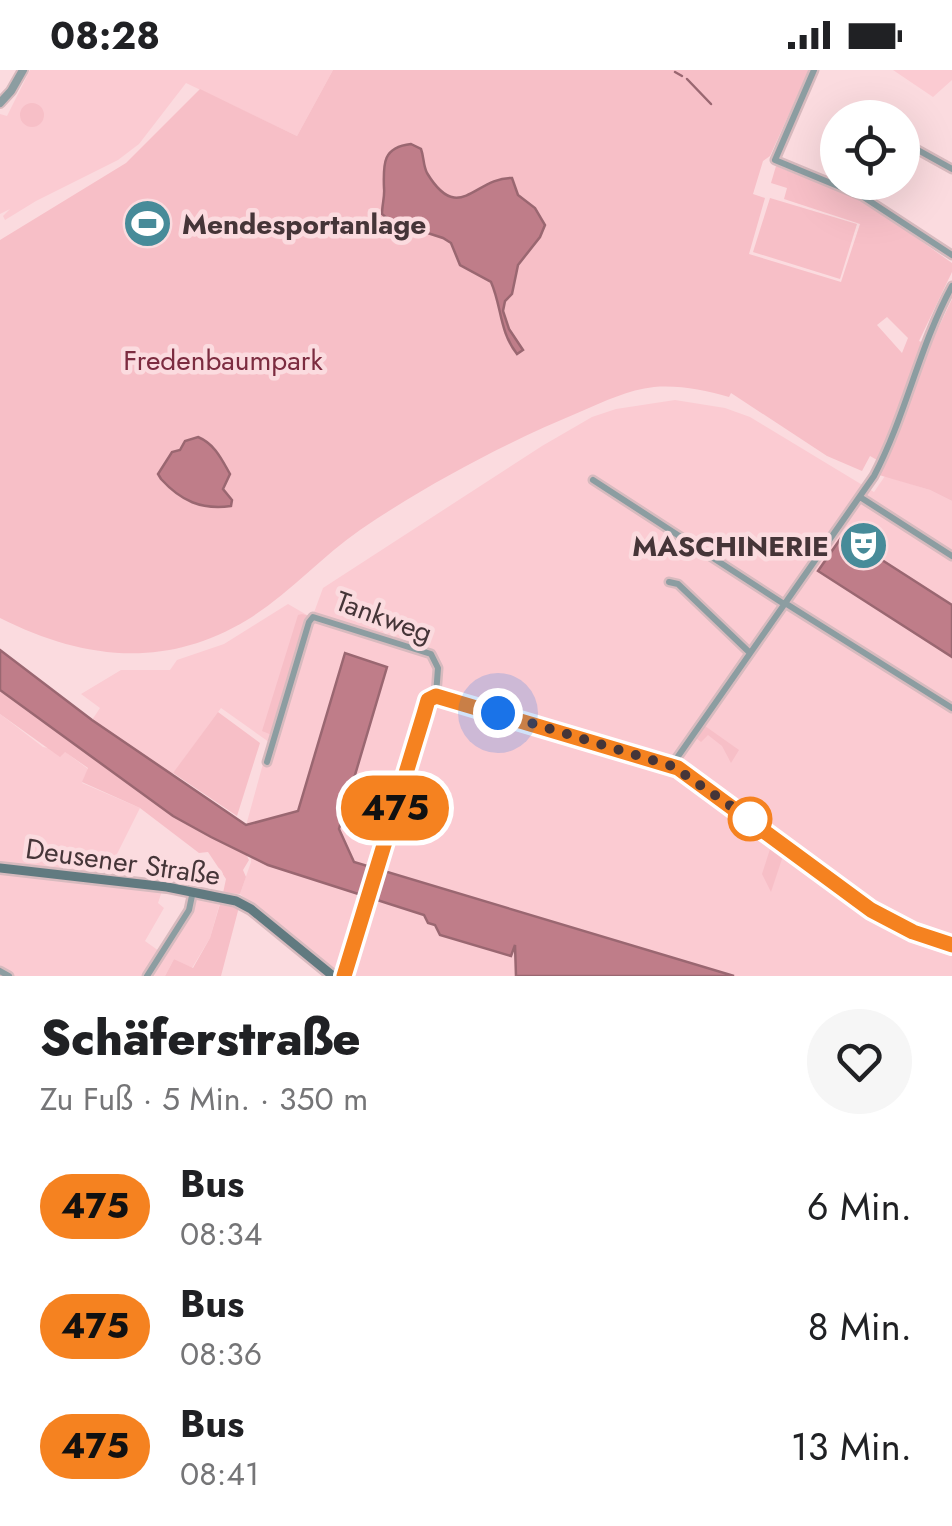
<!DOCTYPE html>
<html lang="de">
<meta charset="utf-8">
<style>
body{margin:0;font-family:Jost,sans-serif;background:#f6f6f6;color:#202124;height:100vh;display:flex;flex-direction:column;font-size:38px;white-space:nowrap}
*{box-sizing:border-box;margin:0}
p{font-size:32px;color:#757577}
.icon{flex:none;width:55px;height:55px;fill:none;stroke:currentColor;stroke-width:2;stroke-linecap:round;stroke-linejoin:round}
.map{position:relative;height:906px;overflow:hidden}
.details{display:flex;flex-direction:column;background:#fff;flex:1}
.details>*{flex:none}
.badge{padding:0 20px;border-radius:32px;font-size:35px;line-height:65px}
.buttons{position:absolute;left:820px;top:30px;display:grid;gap:20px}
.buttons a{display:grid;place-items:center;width:100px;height:100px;border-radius:50%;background:#fff;box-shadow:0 10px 40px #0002;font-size:50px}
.you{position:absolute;width:50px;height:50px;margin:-25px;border:8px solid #fff;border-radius:50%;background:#1a73e8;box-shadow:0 0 0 15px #1a73e833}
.map>.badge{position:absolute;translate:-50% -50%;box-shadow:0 0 0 5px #fff}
.round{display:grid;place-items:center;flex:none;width:105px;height:105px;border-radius:52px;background:#f6f6f6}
.headline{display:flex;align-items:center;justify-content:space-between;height:170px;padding:0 40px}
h1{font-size:48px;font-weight:800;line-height:75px}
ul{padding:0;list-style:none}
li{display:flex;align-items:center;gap:30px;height:120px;padding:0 40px}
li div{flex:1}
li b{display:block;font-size:38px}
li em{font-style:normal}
li .badge{min-width:110px;font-weight:700;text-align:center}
.status{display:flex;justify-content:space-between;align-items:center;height:70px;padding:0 50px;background:#fff;direction:ltr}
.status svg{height:28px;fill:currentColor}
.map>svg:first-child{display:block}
</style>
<div class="status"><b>08:28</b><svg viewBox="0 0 49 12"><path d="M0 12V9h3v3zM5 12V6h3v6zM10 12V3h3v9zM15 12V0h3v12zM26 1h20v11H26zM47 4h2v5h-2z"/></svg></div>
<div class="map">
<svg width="952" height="906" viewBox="0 0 952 906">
<rect width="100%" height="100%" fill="#fbdbdf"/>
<path fill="#fbcbd2" d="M30,0H333L297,66L186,13L139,74L118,90L36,131L5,150L3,146L10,139L0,144V44L7,46Z
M893,0H952V10L933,27Z
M675,330L725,338L750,347L874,422L885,406L930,420L952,431V906H340L240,824L251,792L247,752L269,672L221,638L172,705L92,650L100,638L81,624L121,600H170L177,590L224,574L288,534L312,548L323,518L542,376L592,347L616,339Z
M0,644L43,677L64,681L88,699L82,713L140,738L114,790L113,804L116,813L163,818L158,833L164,838L145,871L159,881L186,838L190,823L221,829L210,868L192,898L174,889L165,906H0Z"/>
<path fill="#f7bfc7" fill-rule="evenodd" d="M333,0H809L770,86L763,91L753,124L765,128L749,184L841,212L860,154L784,129L787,118L771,113L776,96L866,132L952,193V202L919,271L930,275L952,229V431L930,420L879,405L894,374L883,375L877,390L870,386L862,401L827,386L731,323L729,327C704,320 680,315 654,317C628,320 605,331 582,341C505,373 429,413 360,460C321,487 288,525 247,550C164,600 82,589 0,548V170L126,93L200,19L297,66ZM887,247L908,268L902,283L877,255Z
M20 45a12 12 0 1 1 24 0a12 12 0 1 1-24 0Z
M770,128L857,154L840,209L753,182Z
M302,544L309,546L272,665L262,661L298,545Z
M0,620L173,746L246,784L249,790L243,800L246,807L240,824L223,823L226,809L208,782L199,783L140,738L82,712L88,698L65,682L60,687L0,644Z
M218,642L260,673L237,746L173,703Z
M705,656L739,680L731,693L722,676L708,665L701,672L696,668Z
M772,773L784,783L771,822L762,804Z
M220,834L239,837L221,906H165L174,889L193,898L210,868Z"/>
<path fill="#bf7d89" stroke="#9a6771" stroke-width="2.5" d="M411,74L421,79C424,87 423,95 427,103C459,156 475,107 512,108L518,125L535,138L545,155L540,167L518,195L512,224L505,231L503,241L509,259L523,280L517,284C499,261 502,237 491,212L460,195L451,173L443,168L390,151L382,144C382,135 385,126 384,118C383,93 383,77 411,74Z
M198,367C215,374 222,390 230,404L223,419L232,430L231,436C201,440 181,431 161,409L158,404L172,382L180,380L185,371Z
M843,465L952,535V587L818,501Z
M0,580L92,650L246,755L298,741L345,583L387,597L339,759L354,792L734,906H516L515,875L511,886L440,865L435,855L428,853L424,845L268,795L211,767L173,746L0,620Z"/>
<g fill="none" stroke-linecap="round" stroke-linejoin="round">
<path stroke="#9a6771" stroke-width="2.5" d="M675,2L682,6
M687,9L711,34"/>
<defs>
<path id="minor" d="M814,0L775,90L862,126L952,185
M907,74L952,99
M593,410L784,534
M860,427L952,486
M669,512L678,514L749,582
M785,533L952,638
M267,692L309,552L313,547L431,584L438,598L436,625
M672,695L874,406C906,345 919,277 952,216
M0,901L9,906
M147,906L189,840L193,821"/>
<path id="tertiary" d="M0,33L11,21L23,0"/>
<path id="secondary" d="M0,798L167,817L236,831L251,839L333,906
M344,906L424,644L428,630L436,625L678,698L871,840L913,862L952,875"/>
</defs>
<use href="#minor" stroke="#d7babe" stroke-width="11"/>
<use href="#tertiary" stroke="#d7babe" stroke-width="12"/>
<use href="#secondary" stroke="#d7babe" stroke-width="14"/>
<use href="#minor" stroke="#8c9da1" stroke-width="6"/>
<use href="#tertiary" stroke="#8c9da1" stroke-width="8"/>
<use href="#secondary" stroke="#617a80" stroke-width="9"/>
</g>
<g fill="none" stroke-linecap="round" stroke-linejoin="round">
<defs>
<path id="line" d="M344,906L424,644L428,630L436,626L678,698L871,840L913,862L952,875"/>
</defs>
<use href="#line" stroke="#fff" stroke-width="22"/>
<use href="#line" stroke="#f58220" stroke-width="15"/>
<path stroke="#453538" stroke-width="10" stroke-dasharray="0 18" d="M498,643L672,696L750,749"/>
</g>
<defs>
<symbol id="stadium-disc" viewBox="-11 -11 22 22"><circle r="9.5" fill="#478b99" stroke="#fbdbdf"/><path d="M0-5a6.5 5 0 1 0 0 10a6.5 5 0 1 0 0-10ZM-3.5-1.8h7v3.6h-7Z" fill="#fff"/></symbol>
<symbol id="theatre-disc" viewBox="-11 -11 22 22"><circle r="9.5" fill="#478b99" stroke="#fbdbdf"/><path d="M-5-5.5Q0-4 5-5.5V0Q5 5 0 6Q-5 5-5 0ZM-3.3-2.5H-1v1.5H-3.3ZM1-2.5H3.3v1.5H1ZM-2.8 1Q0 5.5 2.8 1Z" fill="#fff"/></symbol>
</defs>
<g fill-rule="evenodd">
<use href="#stadium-disc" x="120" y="126" width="55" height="55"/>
<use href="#theatre-disc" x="836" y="448" width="55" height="55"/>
</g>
<circle fill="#fff" stroke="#f58220" stroke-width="5" cx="750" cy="749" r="20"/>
<g text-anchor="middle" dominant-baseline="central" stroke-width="9" stroke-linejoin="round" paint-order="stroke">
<g font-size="28" font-weight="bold" fill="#453538" stroke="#fbdbdf" text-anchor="start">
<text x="182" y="154">Mendesportanlage</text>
<text x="829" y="476" text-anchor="end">MASCHINERIE</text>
</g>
<g font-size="28" fill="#7c2c40" stroke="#fbdbdf">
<text x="223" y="290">Fredenbaumpark</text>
</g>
<g font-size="28" fill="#453538" stroke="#fbdbdf">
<text transform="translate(384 547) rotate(20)">Tankweg</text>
<text transform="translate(123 792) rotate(8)">Deusener Straße</text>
</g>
</g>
</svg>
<div class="buttons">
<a><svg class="icon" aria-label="locate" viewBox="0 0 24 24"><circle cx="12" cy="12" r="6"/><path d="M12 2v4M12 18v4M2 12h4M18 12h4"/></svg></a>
</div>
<div class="you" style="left:498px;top:643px"></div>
<b class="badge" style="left:395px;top:738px;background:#f58220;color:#111">475</b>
</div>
<section class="details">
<div class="headline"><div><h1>Schäferstraße</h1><p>Zu Fuß · 5 Min. · 350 m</p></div><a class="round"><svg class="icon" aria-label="heart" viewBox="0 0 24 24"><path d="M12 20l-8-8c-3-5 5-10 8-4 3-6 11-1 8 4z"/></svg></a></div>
<ul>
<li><span class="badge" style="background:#f58220;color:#111">475</span><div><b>Bus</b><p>08:34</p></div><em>6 Min.</em></li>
<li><span class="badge" style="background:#f58220;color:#111">475</span><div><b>Bus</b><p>08:36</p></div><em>8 Min.</em></li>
<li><span class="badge" style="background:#f58220;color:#111">475</span><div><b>Bus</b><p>08:41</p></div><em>13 Min.</em></li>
</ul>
</section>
